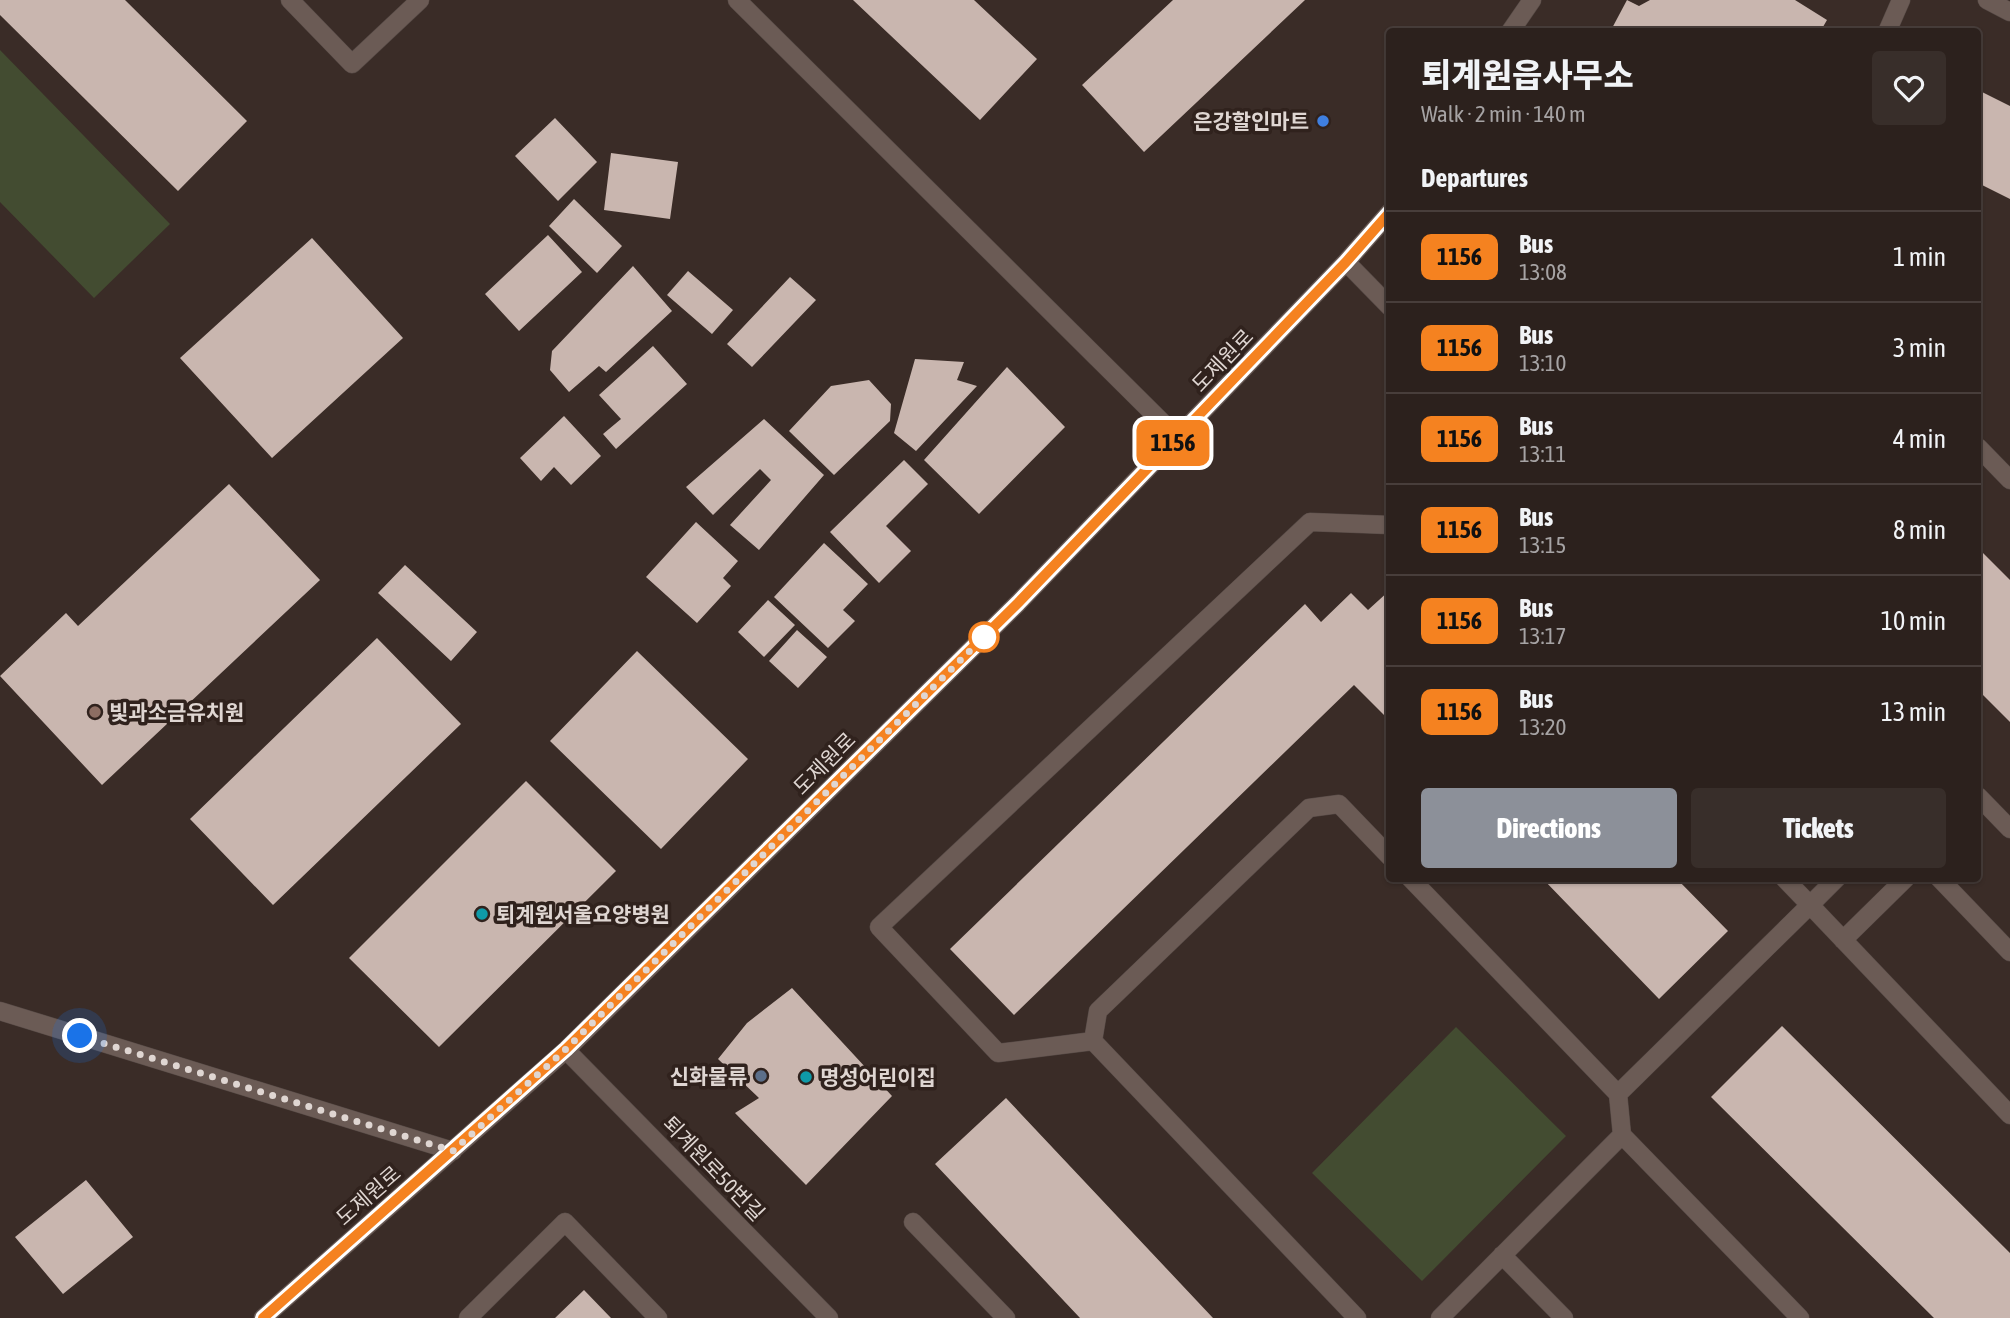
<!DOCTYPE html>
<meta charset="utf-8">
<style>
body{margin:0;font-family:"Asap Condensed","Noto Sans KR",sans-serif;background:#382e2a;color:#f1f3f6;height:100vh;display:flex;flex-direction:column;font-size:26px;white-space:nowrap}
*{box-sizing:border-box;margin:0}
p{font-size:23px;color:#a6a3a4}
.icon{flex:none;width:38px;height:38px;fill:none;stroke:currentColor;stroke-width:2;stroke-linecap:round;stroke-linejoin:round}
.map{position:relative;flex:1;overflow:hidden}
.sheet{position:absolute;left:1386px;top:28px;width:595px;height:854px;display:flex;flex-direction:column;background:#2c211d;border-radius:7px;box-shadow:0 2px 5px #0004,0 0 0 2px #483e3b}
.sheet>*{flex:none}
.badge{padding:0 14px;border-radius:10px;font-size:24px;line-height:46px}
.you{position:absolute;width:35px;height:35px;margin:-18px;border:5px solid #fff;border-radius:50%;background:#1a73e8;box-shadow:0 0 0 10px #1a73e833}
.map>.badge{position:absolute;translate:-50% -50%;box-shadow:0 0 0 4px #fff}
h2{padding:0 35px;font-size:26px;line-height:63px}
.round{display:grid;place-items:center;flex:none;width:74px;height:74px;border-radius:7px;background:#382e2a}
.head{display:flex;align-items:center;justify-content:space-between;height:119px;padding:0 35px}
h1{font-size:33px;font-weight:800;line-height:52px}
.cta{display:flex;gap:14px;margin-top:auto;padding:14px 35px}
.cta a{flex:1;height:80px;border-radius:7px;background:#8c9099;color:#fff;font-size:28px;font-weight:800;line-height:80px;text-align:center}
.cta a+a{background:#382e2a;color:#f1f3f6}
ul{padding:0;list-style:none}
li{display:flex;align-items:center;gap:21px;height:91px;padding:0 35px;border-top:2px solid #483e3b}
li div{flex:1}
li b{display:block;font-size:26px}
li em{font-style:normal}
li .badge{min-width:77px;font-weight:700;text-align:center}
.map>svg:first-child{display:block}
</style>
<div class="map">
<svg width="2010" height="1318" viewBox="0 0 2010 1318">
<rect width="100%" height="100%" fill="#3a2c27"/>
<path fill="#434c31" d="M0,50L170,224L94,298L0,202Z
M1456,1027L1566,1136L1422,1281L1312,1173Z"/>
<path fill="#c9b6af" d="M0,0H125L247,121L178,191L0,15Z
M853,0H974L1037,59L980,120Z
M1173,0H1305L1144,152L1082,85Z
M1627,0L1639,6L1650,0H1795L1827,20L1820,32H1610Z
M1978,90L2010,106V199L1978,183Z
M555,118L597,162L558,201L515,156Z
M611,153L678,162L670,219L604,210Z
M574,199L622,246L597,273L549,226Z
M548,235L582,272L519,331L485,294Z
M312,238L403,338L272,458L180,358Z
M633,266L672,311L606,372L599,366L569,392L550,370L552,351Z
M688,271L733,310L712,334L667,295Z
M790,277L816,300L752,367L727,344Z
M653,346L687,384L616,449L603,434L621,419L599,395Z
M915,359L964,362L957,380L977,386L916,451L894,433Z
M1007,367L1065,427L979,514L924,460Z
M869,380L891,404L890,421L834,475L789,431L831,386Z
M564,416L601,456L571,485L554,467L541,481L520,458Z
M764,419L824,475L759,550L730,525L771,480L760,469L713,515L686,487Z
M904,460L928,484L886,526L911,551L879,583L830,532Z
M229,484L320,580L102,785L0,676L66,613L78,626Z
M696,522L738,561L723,578L731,586L697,623L646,577Z
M824,543L868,584L843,610L855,621L828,648L774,597Z
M1981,551L2010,580V722L1978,690V555Z
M405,565L477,632L451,661L378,593Z
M1390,590V721L1354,685L1014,1015L950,949L1305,604L1321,622L1351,593L1368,610Z
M768,600L795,625L764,657L738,632Z
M797,630L827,657L798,688L769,661Z
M377,638L461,724L273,905L190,819Z
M637,651L748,759L661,849L550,741Z
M526,781L616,871L439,1047L349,958Z
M1542,878H1676L1728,931L1659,999Z
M792,988L892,1096L806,1185L735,1113L759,1098L718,1059L747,1023Z
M1782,1026L2010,1253V1318H1934L1711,1097Z
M1006,1098L1213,1318H1080L935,1164Z
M86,1180L133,1237L63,1294L15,1237Z
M584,1290L611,1318H555Z"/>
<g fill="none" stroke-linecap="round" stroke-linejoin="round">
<defs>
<path id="minor" d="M290,0L352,64L420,0
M737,0L1178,438
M1987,0L2010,12
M1510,32L1532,0
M1887,32L1901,0
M1346,262L1390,307
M1978,447L2010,480
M1978,796L2010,829
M1410,878L1618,1094
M1784,878L1810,905L1837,878
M1939,878L2010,952
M1843,940L1906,878
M0,1011L453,1151
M1093,1041L998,1053L879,927L1310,522L1390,525
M566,1050L829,1318
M1622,1135L1800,1318
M913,1222L1006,1318
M1502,1255L1564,1318
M263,1318L566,1050L1018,603L1346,262L1390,212
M468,1318L565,1222L658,1318
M1357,1318L1093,1041L1098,1011L1309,808L1339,804L1390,857
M1440,1318L1622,1135L1618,1094L1810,905L2010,1115"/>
</defs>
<use href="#minor" stroke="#564a46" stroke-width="19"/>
<use href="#minor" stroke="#6b5b55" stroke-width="18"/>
</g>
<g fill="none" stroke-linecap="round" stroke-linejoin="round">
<defs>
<path id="line" d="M263,1318L566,1049L1018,603L1346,262L1390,212"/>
</defs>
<use href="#line" stroke="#fff" stroke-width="16"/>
<use href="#line" stroke="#f58220" stroke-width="10"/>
<path stroke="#dfd6d2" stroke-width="7" stroke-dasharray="0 12.6" d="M80,1036L453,1151L566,1049L984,637"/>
</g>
<circle fill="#3f7fe0" stroke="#30221d" stroke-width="2.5" cx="1323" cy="121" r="7"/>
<circle fill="#fff" stroke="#f58220" stroke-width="3.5" cx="984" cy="637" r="14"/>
<circle fill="#8d6e63" stroke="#30221d" stroke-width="2.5" cx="95" cy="712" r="7"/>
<g fill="#0f9aa8" stroke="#30221d" stroke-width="2.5">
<circle cx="482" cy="914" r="7"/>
<circle cx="806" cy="1077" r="7"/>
</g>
<circle fill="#5c6f8a" stroke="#30221d" stroke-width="2.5" cx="761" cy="1076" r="7"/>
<g text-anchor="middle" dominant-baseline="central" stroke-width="7" stroke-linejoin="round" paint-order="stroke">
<g font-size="21" font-weight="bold" fill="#dfd6d2" stroke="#30221d" text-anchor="start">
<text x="1309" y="121" text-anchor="end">은강할인마트</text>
<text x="109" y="712">빛과소금유치원</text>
<text x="496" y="914">퇴계원서울요양병원</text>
<text x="747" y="1076" text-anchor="end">신화물류</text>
<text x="820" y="1077">명성어린이집</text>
</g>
<g font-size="21" fill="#dfd6d2" stroke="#30221d">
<text transform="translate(1222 360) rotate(-46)">도제원로</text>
<text transform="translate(824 763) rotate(-45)">도제원로</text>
<text transform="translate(714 1168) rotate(46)">퇴계원로50번길</text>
<text transform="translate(368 1195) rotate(-41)">도제원로</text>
</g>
</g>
</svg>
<div class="you" style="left:80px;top:1036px"></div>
<b class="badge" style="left:1173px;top:443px;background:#f58220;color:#111">1156</b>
<section class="sheet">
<div class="head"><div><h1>퇴계원읍사무소</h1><p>Walk · 2 min · 140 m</p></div><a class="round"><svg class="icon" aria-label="heart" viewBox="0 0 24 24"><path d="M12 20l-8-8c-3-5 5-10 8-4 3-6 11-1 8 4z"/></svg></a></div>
<h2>Departures</h2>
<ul>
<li><span class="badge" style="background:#f58220;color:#111">1156</span><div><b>Bus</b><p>13:08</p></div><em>1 min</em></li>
<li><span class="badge" style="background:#f58220;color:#111">1156</span><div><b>Bus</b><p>13:10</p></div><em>3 min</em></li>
<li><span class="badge" style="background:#f58220;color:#111">1156</span><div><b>Bus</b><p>13:11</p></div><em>4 min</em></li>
<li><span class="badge" style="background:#f58220;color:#111">1156</span><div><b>Bus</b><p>13:15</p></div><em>8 min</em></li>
<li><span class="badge" style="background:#f58220;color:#111">1156</span><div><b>Bus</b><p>13:17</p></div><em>10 min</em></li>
<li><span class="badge" style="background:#f58220;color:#111">1156</span><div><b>Bus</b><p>13:20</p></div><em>13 min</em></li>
</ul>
<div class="cta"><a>Directions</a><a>Tickets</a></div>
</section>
</div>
